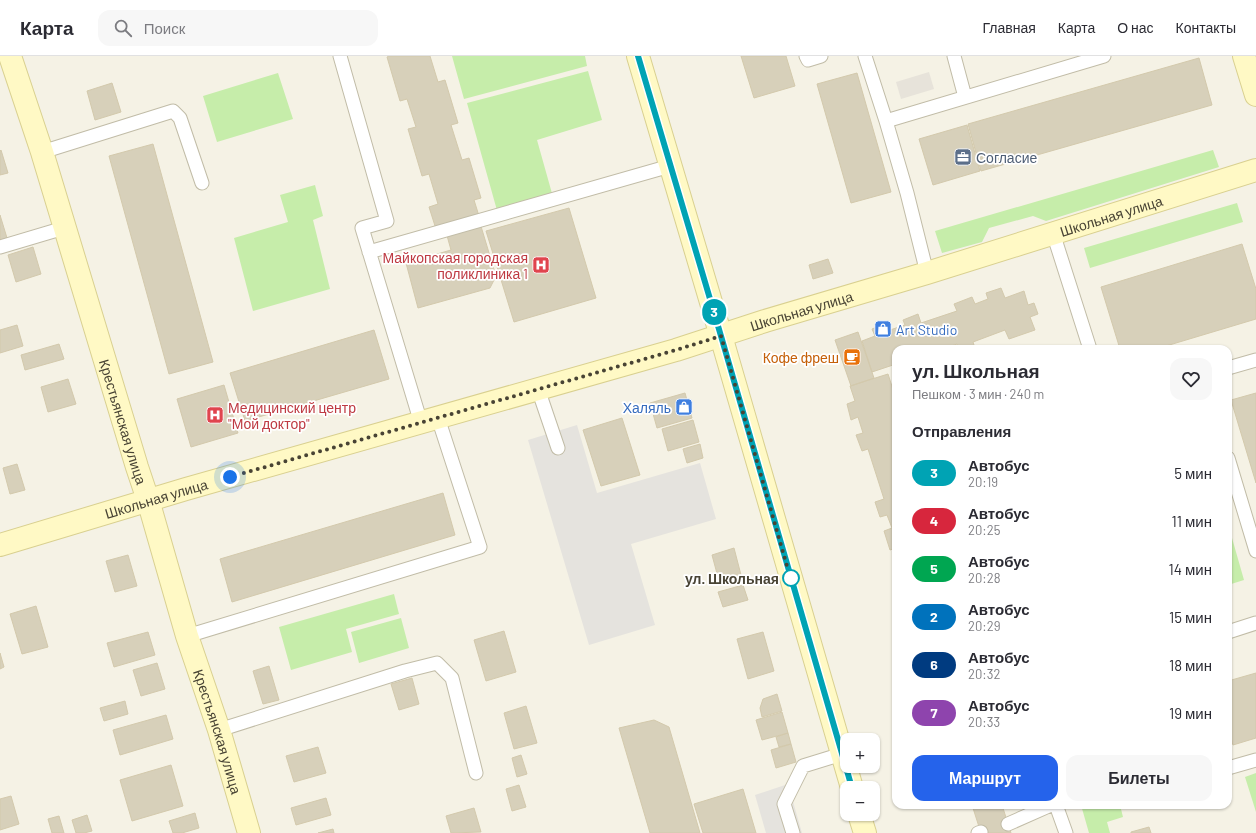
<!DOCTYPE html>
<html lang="ru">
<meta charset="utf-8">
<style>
body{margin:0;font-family:Barlow,sans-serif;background:#f7f7f7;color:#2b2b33;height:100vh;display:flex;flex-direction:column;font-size:15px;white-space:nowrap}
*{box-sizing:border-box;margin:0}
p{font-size:13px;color:#7c7c81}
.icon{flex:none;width:22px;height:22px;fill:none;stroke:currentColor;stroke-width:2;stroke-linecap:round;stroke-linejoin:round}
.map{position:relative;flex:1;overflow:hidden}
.panel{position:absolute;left:892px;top:289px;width:340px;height:464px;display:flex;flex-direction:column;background:#fff;border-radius:12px;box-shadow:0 1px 3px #0004}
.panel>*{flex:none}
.badge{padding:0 8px;border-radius:13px;font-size:14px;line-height:26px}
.buttons{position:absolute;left:840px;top:677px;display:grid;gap:8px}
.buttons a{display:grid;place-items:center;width:40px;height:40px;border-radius:8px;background:#fff;box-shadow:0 1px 3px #0004;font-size:20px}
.you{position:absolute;width:20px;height:20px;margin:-10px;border:3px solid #fff;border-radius:50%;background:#1a73e8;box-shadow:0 0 0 6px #1a73e833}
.map>.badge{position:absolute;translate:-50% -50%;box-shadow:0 0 0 2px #fff}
h2{padding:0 20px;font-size:15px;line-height:36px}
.round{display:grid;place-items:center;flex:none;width:42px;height:42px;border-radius:12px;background:#f7f7f7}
.overview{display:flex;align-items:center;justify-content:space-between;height:68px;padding:0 20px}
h1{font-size:19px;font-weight:800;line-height:30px}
.action{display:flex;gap:8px;margin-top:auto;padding:8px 20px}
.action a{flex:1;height:46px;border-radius:12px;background:#2563eb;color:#fff;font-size:16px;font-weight:800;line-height:46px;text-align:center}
.action a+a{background:#f7f7f7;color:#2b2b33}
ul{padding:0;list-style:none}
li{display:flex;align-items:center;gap:12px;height:48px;padding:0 20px}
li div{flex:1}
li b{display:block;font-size:15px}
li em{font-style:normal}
li .badge{min-width:44px;font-weight:700;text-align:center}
header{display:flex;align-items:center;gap:24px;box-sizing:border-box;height:56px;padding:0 20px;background:#fff;border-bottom:1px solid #e1e1e2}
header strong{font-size:19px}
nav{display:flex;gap:22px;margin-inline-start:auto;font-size:14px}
.search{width:280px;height:36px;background:#f7f7f7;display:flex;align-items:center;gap:10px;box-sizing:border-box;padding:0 14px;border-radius:12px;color:#7c7c81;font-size:15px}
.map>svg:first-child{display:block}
</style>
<header>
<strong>Карта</strong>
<div class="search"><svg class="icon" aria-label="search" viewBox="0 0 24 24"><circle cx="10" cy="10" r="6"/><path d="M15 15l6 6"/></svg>Поиск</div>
<nav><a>Главная</a><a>Карта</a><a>О нас</a><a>Контакты</a></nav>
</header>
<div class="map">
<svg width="1256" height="777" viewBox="0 0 1256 777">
<rect width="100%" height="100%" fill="#f5f2e5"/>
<path fill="#e7e3da" d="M929,16L934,33L901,43L896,26Z"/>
<path fill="#c6edaa" d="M452,0H585L587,10L464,43Z
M588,15L602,64L537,84L553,141L498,158L467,47Z
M278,17L293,63L217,86L203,40Z
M1213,94L1219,111L1046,165L1033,160L989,172L982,186L942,197L935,175Z
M315,129L323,160L313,164L330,233L253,255L234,182L288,166L280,139Z
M1237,147L1243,166L1090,212L1084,192Z
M1228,468L1244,524L1228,529Z
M394,538L399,558L346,573L352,596L291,614L279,571Z
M401,562L409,592L359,607L351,576Z
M1256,717V756L1245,721Z
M1081,749H1120L1123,761L1107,766L1110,777H1089Z"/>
<path fill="#e5e3de" d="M577,369L597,437L700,407L716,463L631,488L655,569L589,589L528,384Z
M788,728L802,777H766L755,739Z"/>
<path fill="#d7d0ba" stroke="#d3c9ac" d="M389,0H430L438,26L445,24L458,67L451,69L462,104L469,102L481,142L474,144L479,160L436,173L429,151L438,148L429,118L422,120L408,73L416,71L407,43L400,45L387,1Z
M741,0H786L795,30L754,42Z
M1199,2L1212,49L981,115L968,68Z
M857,17L891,136L851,147L817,28Z
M112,27L121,56L95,64L87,35Z
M967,69L980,115L933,129L919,83Z
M153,88L213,306L169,318L109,100Z
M1,94L8,117L0,119V95Z
M569,152L596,242L514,266L486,175Z
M0,159L7,182L0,184Z
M480,167L496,220L490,232L418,252L406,207L451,194L446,176Z
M1242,188L1256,233V263L1156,293H1120L1101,231Z
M33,191L41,218L16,226L8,199Z
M828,203L833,217L813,223L809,209Z
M1001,232L1005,242L1024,235L1028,249L1034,247L1038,258L1030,261L1035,274L1009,283L1005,274L973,286L975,292L971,293H959L957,288L943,293H896V308L872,316L862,285L875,280L872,273L887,267L890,274L905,269L903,264L918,258L921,267L957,255L954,248L972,241L975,248L988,243L986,237Z
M17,269L23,290L0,297V274Z
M374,274L389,323L245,365L230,317Z
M858,276L874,322L851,330L835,284Z
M59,288L64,303L25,314L21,299Z
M888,318L896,343V492L890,494L884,475L892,472L887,459L880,461L875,446L884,443L868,393L862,395L856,379L863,377L858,361L851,364L847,348L855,345L850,330Z
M68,323L76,348L48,356L41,331Z
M224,329L238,377L191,391L177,343Z
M685,337L692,362L657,372L650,347Z
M1256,337V427L1231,344Z
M622,362L640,419L601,430L583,374Z
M693,364L699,386L668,395L662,373Z
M700,388L703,402L687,407L683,393Z
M17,408L25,434L10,438L3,412Z
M443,437L455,479L232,546L220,503Z
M734,492L741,519L719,525L712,499Z
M128,499L137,530L115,536L106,505Z
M743,529L748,544L723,551L718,536Z
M36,550L48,591L22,598L10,558Z
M504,575L516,616L486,625L474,584Z
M148,576L155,599L114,611L107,587Z
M763,576L774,615L748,623L737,583Z
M0,597L4,611L0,613Z
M157,607L165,633L141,640L133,614Z
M269,610L279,644L263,648L253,615Z
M1256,617V682L1233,689L1228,672V625Z
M412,622L419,648L399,654L391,628Z
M777,638L782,655L762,661L760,652L763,643Z
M125,645L128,658L104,665L100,652Z
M526,650L537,687L514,693L504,657Z
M782,656L788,677L762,684L756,664Z
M166,659L173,683L120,699L113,674Z
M654,664L669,671L700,777H650L619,672Z
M788,677L791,688L779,691L776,681Z
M791,688L796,706L776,712L771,694Z
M318,691L326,717L294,726L286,700Z
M521,699L527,718L517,721L512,702Z
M171,709L183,750L132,765L120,724Z
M519,729L526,751L512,755L506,733Z
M743,733L756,777H703L694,748Z
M11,740L19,768L0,774V743Z
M326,742L331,759L296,769L291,752Z
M972,749H1002L1011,777H981Z
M474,752L481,776L451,777L446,760Z
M195,757L199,772L182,777H173L169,765Z
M87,759L92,775L84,777H76L72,764Z
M59,760L64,777H52L48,763Z
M1149,771L1151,777H1131V776Z
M333,773L334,777H318Z"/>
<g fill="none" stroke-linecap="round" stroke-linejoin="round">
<defs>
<path id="lane" d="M340,0L387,165L362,172L421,367
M806,0L808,4L821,0
M865,0L886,65
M954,0L965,41
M42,96L173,55L180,62L202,127
M1053,177L1090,293
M0,191L64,172
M369,196L670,110
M927,217L907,137L886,65L1104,0
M1228,312L1256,304
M538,333L558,392
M1228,402L1256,495
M1228,576L1256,567
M187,580L480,491L438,362
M219,674L405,615L437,607L452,622L476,717
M1228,712L1256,704
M1056,749L1066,777
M1008,768L1051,749
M793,777L784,748L803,710L842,698
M978,777L981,776"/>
<g id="secondary">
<path id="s1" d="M10,0L42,96L137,411L148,444L187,580L219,674L249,777"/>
<path d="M638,0L721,280L852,732"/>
<path d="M1244,0L1256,39"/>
<path id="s2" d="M0,489L186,433L676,294L765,265L927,217L1256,114"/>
<path d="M859,758L865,777"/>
</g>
</defs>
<use href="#lane" stroke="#c1bca7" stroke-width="15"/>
<use href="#secondary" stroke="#d9d090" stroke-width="24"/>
<use href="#lane" stroke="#fff" stroke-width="13"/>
<use href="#secondary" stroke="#fff9c5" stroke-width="22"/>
</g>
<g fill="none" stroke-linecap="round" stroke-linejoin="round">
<defs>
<path id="line" d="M638,0L721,280L852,732"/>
</defs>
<use href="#line" stroke="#fff" stroke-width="9"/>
<use href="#line" stroke="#00a3b4" stroke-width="6"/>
<path stroke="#484334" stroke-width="4" stroke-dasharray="0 7.2" d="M230,421L676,294L721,280L791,524V522"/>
</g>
<defs>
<symbol id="office-square" viewBox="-11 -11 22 22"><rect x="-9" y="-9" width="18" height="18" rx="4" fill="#5c6f8a" stroke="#fff"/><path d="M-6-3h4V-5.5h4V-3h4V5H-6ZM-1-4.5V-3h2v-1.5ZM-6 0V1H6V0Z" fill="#fff"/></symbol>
<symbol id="hospital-square" viewBox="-11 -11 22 22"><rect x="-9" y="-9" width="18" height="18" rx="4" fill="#e0444e" stroke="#fff"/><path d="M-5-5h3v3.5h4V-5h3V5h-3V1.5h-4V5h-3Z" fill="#fff"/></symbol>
<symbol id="shop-square" viewBox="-11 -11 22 22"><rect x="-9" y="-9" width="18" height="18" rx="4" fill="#3f7fe0" stroke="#fff"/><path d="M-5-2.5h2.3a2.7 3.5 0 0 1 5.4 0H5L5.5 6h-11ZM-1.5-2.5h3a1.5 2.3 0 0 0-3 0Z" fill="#fff"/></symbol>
<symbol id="cafe-square" viewBox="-11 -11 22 22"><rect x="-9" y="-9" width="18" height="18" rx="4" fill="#e8710a" stroke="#fff"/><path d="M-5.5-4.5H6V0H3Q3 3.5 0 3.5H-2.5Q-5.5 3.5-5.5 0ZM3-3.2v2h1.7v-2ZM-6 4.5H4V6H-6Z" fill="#fff"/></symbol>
</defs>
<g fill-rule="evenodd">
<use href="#office-square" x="953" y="91" width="20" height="20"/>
<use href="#hospital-square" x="531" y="199" width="20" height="20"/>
<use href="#shop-square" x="873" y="263" width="20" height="20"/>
<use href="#cafe-square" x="842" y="291" width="20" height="20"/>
<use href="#shop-square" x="674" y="341" width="20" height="20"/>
<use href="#hospital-square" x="205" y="349" width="20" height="20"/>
</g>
<circle fill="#fff" stroke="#00a3b4" stroke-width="2" cx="791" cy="522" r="8"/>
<g text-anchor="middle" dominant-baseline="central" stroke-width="3.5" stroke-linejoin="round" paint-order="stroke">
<g font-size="14" fill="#4e5e75" stroke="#fff" text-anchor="start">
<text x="976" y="101">Согласие</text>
</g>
<g font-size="14" fill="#484334" stroke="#fff">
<text stroke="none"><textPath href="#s2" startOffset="1159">Школьная улица</textPath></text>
<text stroke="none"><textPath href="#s2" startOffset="835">Школьная улица</textPath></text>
<text stroke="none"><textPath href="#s1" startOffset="383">Крестьянская улица</textPath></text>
<text stroke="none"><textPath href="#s2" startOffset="163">Школьная улица</textPath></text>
<text stroke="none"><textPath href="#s1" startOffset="707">Крестьянская улица</textPath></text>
</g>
<g font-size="14" fill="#be3a42" stroke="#fff" text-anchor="end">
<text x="528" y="201">Майкопская городская<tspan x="528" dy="16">поликлиника 1</tspan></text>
<text x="228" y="351" text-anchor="start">Медицинский центр<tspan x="228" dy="16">"Мой доктор"</tspan></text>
</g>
<g font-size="14" fill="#366cbe" stroke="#fff" text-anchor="start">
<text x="896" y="273">Art Studio</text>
<text x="671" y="351" text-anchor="end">Халяль</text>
</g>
<g font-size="14" fill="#c56008" stroke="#fff" text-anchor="end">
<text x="839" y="301">Кофе фреш</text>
</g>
<g font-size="14" font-weight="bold" fill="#484334" stroke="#fff" text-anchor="end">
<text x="779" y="522">ул. Школьная</text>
</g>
</g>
</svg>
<div class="buttons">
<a>+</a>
<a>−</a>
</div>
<div class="you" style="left:230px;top:421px"></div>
<b class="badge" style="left:714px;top:256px;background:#00a3b4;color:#fff">3</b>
<section class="panel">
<div class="overview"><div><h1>ул. Школьная</h1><p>Пешком · 3 мин · 240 m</p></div><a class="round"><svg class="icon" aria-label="heart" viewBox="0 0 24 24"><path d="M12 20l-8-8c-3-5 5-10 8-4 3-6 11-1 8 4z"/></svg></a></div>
<h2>Отправления</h2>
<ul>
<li><span class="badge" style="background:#00a3b4;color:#fff">3</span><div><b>Автобус</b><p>20:19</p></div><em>5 мин</em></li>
<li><span class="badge" style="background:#d7263d;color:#fff">4</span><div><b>Автобус</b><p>20:25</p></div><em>11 мин</em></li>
<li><span class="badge" style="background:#00a651;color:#fff">5</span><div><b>Автобус</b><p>20:28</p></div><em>14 мин</em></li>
<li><span class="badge" style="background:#0072bc;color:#fff">2</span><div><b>Автобус</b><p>20:29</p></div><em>15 мин</em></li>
<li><span class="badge" style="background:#003b80;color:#fff">6</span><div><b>Автобус</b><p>20:32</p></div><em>18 мин</em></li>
<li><span class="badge" style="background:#8e44ad;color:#fff">7</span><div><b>Автобус</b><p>20:33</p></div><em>19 мин</em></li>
</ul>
<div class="action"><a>Маршрут</a><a>Билеты</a></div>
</section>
</div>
